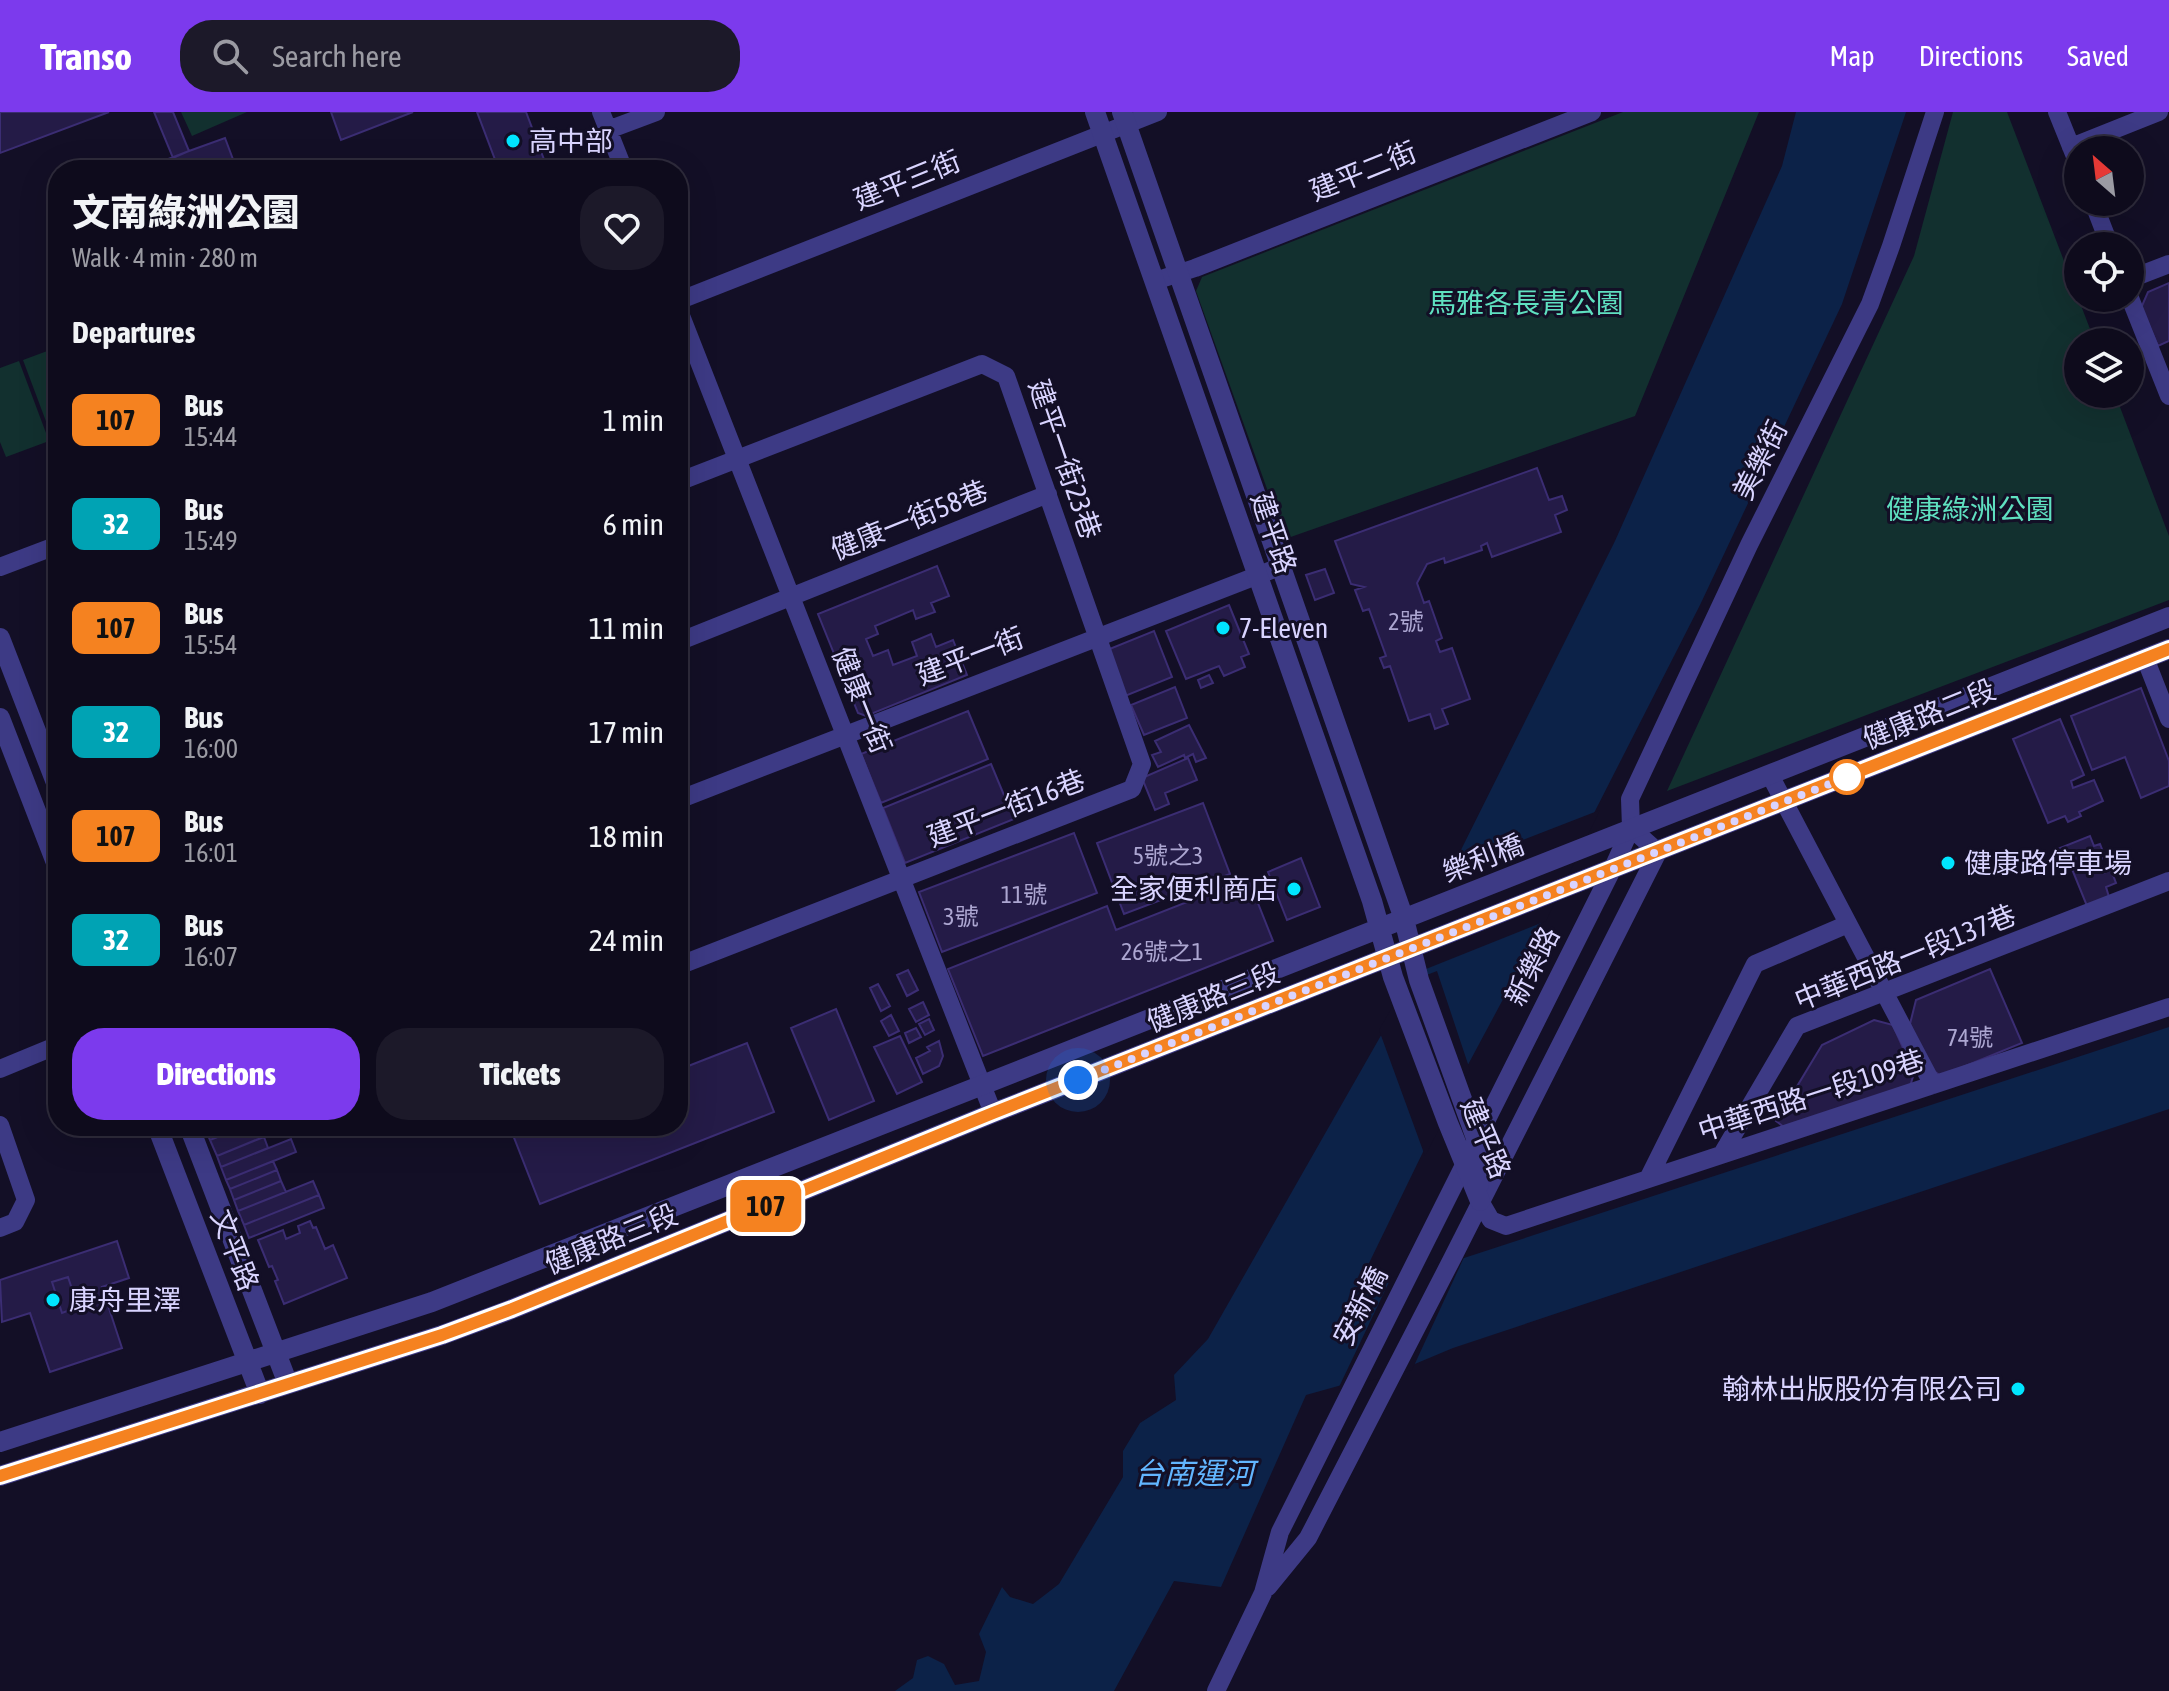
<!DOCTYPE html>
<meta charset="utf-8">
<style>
body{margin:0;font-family:"Asap Condensed","Noto Sans TC",sans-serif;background:#1c1929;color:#f1f3f6;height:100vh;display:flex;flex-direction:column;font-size:30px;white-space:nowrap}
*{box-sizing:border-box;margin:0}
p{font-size:26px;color:#9b9ba3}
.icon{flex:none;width:44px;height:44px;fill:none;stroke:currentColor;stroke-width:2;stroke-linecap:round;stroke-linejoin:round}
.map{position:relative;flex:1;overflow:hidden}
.drawer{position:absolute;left:48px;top:48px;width:640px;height:976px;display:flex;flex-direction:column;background:#0e0b1c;border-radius:32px;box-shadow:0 8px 32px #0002,0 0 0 2px #2e2b3b}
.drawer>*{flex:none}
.badge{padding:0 16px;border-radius:12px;font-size:28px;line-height:52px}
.needle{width:52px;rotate:332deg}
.buttons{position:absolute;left:2064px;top:24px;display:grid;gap:16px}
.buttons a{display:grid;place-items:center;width:80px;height:80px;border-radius:50%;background:#0e0b1c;box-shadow:0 8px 32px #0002,0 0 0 2px #2e2b3b;font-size:40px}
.you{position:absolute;width:40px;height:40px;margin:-20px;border:6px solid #fff;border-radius:50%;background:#1a73e8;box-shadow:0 0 0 12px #1a73e833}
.map>.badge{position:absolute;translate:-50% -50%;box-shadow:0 0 0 4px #fff}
h2{padding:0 24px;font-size:30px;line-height:72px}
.round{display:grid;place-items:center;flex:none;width:84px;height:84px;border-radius:32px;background:#1c1929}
.summary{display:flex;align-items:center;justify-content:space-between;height:136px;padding:0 24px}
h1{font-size:38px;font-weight:800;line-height:60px}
.action{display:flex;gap:16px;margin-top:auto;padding:16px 24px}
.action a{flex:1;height:92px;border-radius:32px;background:#7c3aed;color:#fff;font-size:32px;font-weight:800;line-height:92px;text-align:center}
.action a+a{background:#1c1929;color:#f1f3f6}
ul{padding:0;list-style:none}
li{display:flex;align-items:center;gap:24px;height:104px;padding:0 24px}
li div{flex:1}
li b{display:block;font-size:30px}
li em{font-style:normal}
li .badge{min-width:88px;font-weight:700;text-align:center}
header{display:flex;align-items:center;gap:48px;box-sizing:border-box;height:112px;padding:0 40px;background:#7c3aed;color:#fff}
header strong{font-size:38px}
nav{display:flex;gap:44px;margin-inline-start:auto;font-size:28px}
.search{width:560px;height:72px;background:#1c1929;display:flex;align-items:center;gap:20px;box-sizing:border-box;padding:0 28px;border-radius:32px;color:#9b9ba3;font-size:30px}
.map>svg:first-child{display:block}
</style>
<header>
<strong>Transo</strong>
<div class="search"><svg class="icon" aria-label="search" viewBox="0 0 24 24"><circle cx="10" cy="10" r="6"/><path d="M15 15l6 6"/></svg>Search here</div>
<nav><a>Map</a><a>Directions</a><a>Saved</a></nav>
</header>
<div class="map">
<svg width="2169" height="1579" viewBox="0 0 2169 1579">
<rect width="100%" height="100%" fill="#130f26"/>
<path fill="#12302f" d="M181,0H247L192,24Z
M1623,0H1759L1635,304L1285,427L1196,179L1202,165Z
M1953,0H2007L2095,230H2078V282H2115L2169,424V488L1667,679L1914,144Z
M58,235V326L53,328L23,248Z
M19,249L49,329L6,345L0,330V256Z"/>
<path fill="#0c2248" d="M1796,0H1906L1842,192L1700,493L1594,701L1516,863L1440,1005L1354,1182L2169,915V997L1453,1236L1410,1254L1306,1283L1221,1475L1174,1469L1114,1579H895L913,1566L917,1548L928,1544L944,1552L955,1573L979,1569L986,1540L979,1522L1002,1475L1010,1485L1033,1492L1059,1472L1123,1365V1339L1140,1311L1176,1288L1174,1263L1208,1227L1420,855L1446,768L1615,429L1782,54Z"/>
<path fill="#130f26" d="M1600,698L1546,809L1411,863L1416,853L1446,758Z
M1437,859L1470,958L1425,1044L1379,918L1406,871Z
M1466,1141L1412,1258L1338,1277L1391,1166Z"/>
<path fill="#241b47" stroke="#3b2d73" stroke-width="2" d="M0,0H109L0,41Z
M154,0H173L189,39L173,46Z
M331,0H413L341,28Z
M477,0H526L548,58H499Z
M225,26L237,58H140L189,39Z
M2169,171V229L2158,234L2141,196L2148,180Z
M1537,356L1549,388L1562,384L1567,398L1555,403L1561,420L1492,445L1487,431L1481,434L1482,438L1445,451L1444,446L1427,452L1417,471L1424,491L1429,489L1442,526L1436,529L1440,540L1452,536L1470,587L1442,597L1448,612L1435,617L1430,602L1409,609L1390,554L1384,556L1380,546L1386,544L1369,497L1363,499L1355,478L1364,475L1351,472L1335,429Z
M937,454L949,484L931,491L935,500L916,507L913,498L875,514L878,522L866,527L873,544L888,538L893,553L917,544L912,530L931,522L936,535L953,528L967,563L866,604L858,601L818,502Z
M1325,457L1334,481L1315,488L1306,463Z
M1229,493L1249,542L1241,545L1245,555L1224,564L1219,554L1186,567L1166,519Z
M1154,519L1172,565L1125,584L1107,538Z
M1209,563L1213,571L1201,576L1198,568Z
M1175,575L1187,606L1144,623L1131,593Z
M2141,576L2169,649V674L2141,686L2125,645L2092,658L2071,604Z
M968,599L988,647L881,691L861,642Z
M2060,607L2084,663L2071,669L2073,676L2094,668L2103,689L2079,700L2081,704L2068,710L2065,704L2048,711L2013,627Z
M1189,613L1206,646L1196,650L1193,642L1185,646L1184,643L1158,655L1152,643L1161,640L1155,629Z
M1188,646L1197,668L1165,681L1169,692L1155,698L1142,666Z
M991,652L1014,707L905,751L883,696Z
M1203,691L1230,762L1124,802L1097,731Z
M1074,721L1097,781L942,840L919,780Z
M2090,724L2094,734L2100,732L2105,745L2099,748L2104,761L2111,758L2116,771L2106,775L2109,785L2087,794L2072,757L2064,760L2055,738Z
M1301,746L1320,795L1287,808L1268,760Z
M1248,766L1273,829L983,944L948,857L1107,794L1116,818Z
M1990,857L2022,931L1941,964L1928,955L1910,912L1916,888Z
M908,858L918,878L907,884L897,863Z
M878,872L890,894L881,899L870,876Z
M923,890L929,903L916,910L909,897Z
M836,897L874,989L829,1008L791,916Z
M891,903L899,919L889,924L881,909Z
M929,907L934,918L925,923L919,912Z
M1874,908L1893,913L1914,961L1909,978L1789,1019L1776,1009L1822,933Z
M916,916L921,925L909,931L905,921Z
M900,924L922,970L897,982L874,935Z
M939,929L943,944L939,954L923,962L916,946L930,939L927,935Z
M747,931L774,1000L540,1092L513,1023L536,1014H678V958Z
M218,1014H245L210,1028L206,1019Z
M245,1014H284L285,1016L217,1044L210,1028Z
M264,1025L268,1036L221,1055L217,1044Z
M291,1027L296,1040L226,1068L221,1055Z
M273,1049L277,1058L230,1077L226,1068Z
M277,1058L281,1069L234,1088L230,1077Z
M281,1069L286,1080L238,1099L234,1088Z
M313,1069L319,1083L244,1113L238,1099Z
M319,1083L324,1096L249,1126L244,1113Z
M310,1109L313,1116L316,1115L325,1137L333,1133L347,1166L284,1192L275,1169L278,1168L272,1154L269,1155L258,1128L283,1118L286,1127L300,1121L298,1114Z
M117,1129L129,1166L102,1175L122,1236L50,1260L30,1201L2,1210L0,1168Z
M68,1165L78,1195L62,1201L52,1170Z"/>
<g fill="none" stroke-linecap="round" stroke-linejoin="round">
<path stroke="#3d3a85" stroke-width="18" d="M601,0L624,58
M2057,0L2078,52
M608,18L656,0
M2071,35L2159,0
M2093,90L2110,134
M2130,167L2169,152
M1155,169L1195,156L1592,0
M2130,186L2169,284
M678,189L1158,0
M678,196L993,1001
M678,370L982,252L1006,264L1142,652L1132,677L678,854
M0,455L58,433
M678,530L1048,382
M2145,546L2169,607
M1770,663L1933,973
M678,688L1282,454
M0,957L58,933
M0,1013L26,1088L15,1110L0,1116
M1722,1042L1797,914L2169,769
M1648,1067L1755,852L1848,812
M1480,1089L1491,1108L1506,1114L2169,895
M1268,1475L1308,1426L1452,1147L1658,740L1631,716
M1216,1579L1263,1481L1280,1420L1612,758L1631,716L1630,687L1749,433L1870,192L1891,134L1935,0"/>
<path stroke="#3d3a85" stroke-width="20" d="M1095,0L1372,789L1393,865L1448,1011L1480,1089
M1122,0L1404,807L1419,868L1476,1026L1479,1073
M0,526L58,676
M0,606L58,756
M157,1014L260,1282
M189,1014L288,1272
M0,1330L432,1190L2169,505
M0,1364L442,1223L512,1197L993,1001L2169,537"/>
</g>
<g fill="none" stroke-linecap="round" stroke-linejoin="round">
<defs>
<path id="line" d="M0,1364L442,1223L512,1197L993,1001L2169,537"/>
</defs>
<use href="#line" stroke="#fff" stroke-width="18"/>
<use href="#line" stroke="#f58220" stroke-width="12"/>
<path stroke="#d9d4ff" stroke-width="8" stroke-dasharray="0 14.4" d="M1078,968L1847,665"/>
</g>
<g fill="#00e5ff" stroke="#130f26" stroke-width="3">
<circle cx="513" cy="29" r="8"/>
<circle cx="1223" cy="516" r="8"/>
<circle cx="1948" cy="751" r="8"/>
<circle cx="1294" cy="777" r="8"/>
<circle cx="53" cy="1188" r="8"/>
<circle cx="2018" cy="1277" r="8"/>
</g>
<circle fill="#fff" stroke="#f58220" stroke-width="4" cx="1847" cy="665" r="16"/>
<g text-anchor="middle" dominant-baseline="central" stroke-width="6" stroke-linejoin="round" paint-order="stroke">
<g font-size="24" fill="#aca6d1">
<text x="1406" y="509">2號</text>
<text x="1168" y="743">5號之3</text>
<text x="1024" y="782">11號</text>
<text x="961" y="804">3號</text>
<text x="1162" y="839">26號之1</text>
<text x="1970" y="925">74號</text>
</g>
<g font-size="28" fill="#d9d4ff" stroke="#130f26" text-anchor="start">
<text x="529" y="29">高中部</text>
<text x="1239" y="516">7-Eleven</text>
<text x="1964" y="751">健康路停車場</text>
<text x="1278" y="777" text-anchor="end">全家便利商店</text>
<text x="69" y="1188">康舟里澤</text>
<text x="2002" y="1277" text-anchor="end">翰林出版股份有限公司</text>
</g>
<g font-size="28" fill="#d9d4ff" stroke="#130f26">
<text transform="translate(1363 59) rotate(-22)">建平二街</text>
<text transform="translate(907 68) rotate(-22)">建平三街</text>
<text transform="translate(1065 347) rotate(71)">建平一街23巷</text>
<text transform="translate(1760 348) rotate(-63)">美樂街</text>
<text transform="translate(909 408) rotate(-22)">健康一街58巷</text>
<text transform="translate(1274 421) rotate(71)">建平路</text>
<text transform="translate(970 544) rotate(-21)">建平一街</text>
<text transform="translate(862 588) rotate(68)">健康一街</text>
<text transform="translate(1929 602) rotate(-22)">健康路二段</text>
<text transform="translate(1006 696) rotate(-21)">建平一街16巷</text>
<text transform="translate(1483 746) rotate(-21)">樂利橋</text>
<text transform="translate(1905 845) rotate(-22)">中華西路一段137巷</text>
<text transform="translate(1532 854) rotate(-63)">新樂路</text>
<text transform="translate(1213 885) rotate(-22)">健康路三段</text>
<text transform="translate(1811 983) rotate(-18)">中華西路一段109巷</text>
<text transform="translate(1486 1026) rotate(67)">建平路</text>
<text transform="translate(611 1127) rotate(-22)">健康路三段</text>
<text transform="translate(235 1138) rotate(69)">文平路</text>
<text transform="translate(1360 1194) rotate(-63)">安新橋</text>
</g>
<g font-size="28" fill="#5fe0c0" stroke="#130f26">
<text x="1526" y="191">馬雅各長青公園</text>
<text x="1970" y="397">健康綠洲公園</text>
</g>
<g font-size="30" font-style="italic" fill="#62b6ff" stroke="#130f26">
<text x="1194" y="1361">台南運河</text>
</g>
</g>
</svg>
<div class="buttons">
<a><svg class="needle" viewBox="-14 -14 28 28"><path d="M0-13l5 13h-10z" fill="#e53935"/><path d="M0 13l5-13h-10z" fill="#9b9ba3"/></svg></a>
<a><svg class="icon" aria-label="locate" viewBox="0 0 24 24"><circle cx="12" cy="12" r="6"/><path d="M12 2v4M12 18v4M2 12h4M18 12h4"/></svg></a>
<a><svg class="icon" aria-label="layers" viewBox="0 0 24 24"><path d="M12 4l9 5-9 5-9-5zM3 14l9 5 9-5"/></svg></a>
</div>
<div class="you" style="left:1078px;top:968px"></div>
<b class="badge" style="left:766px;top:1094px;background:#f58220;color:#111">107</b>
<section class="drawer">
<div class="summary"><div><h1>文南綠洲公園</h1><p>Walk · 4 min · 280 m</p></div><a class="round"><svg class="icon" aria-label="heart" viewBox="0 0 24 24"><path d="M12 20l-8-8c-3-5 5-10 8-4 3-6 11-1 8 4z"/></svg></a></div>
<h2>Departures</h2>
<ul>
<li><span class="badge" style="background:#f58220;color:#111">107</span><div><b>Bus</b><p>15:44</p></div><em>1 min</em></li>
<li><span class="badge" style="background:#00a3b4;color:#fff">32</span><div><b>Bus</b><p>15:49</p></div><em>6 min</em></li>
<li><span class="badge" style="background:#f58220;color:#111">107</span><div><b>Bus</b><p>15:54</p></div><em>11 min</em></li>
<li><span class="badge" style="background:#00a3b4;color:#fff">32</span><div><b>Bus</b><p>16:00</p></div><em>17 min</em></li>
<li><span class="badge" style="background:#f58220;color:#111">107</span><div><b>Bus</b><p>16:01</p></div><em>18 min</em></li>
<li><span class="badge" style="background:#00a3b4;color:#fff">32</span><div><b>Bus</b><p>16:07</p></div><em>24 min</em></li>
</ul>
<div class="action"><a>Directions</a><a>Tickets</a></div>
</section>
</div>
